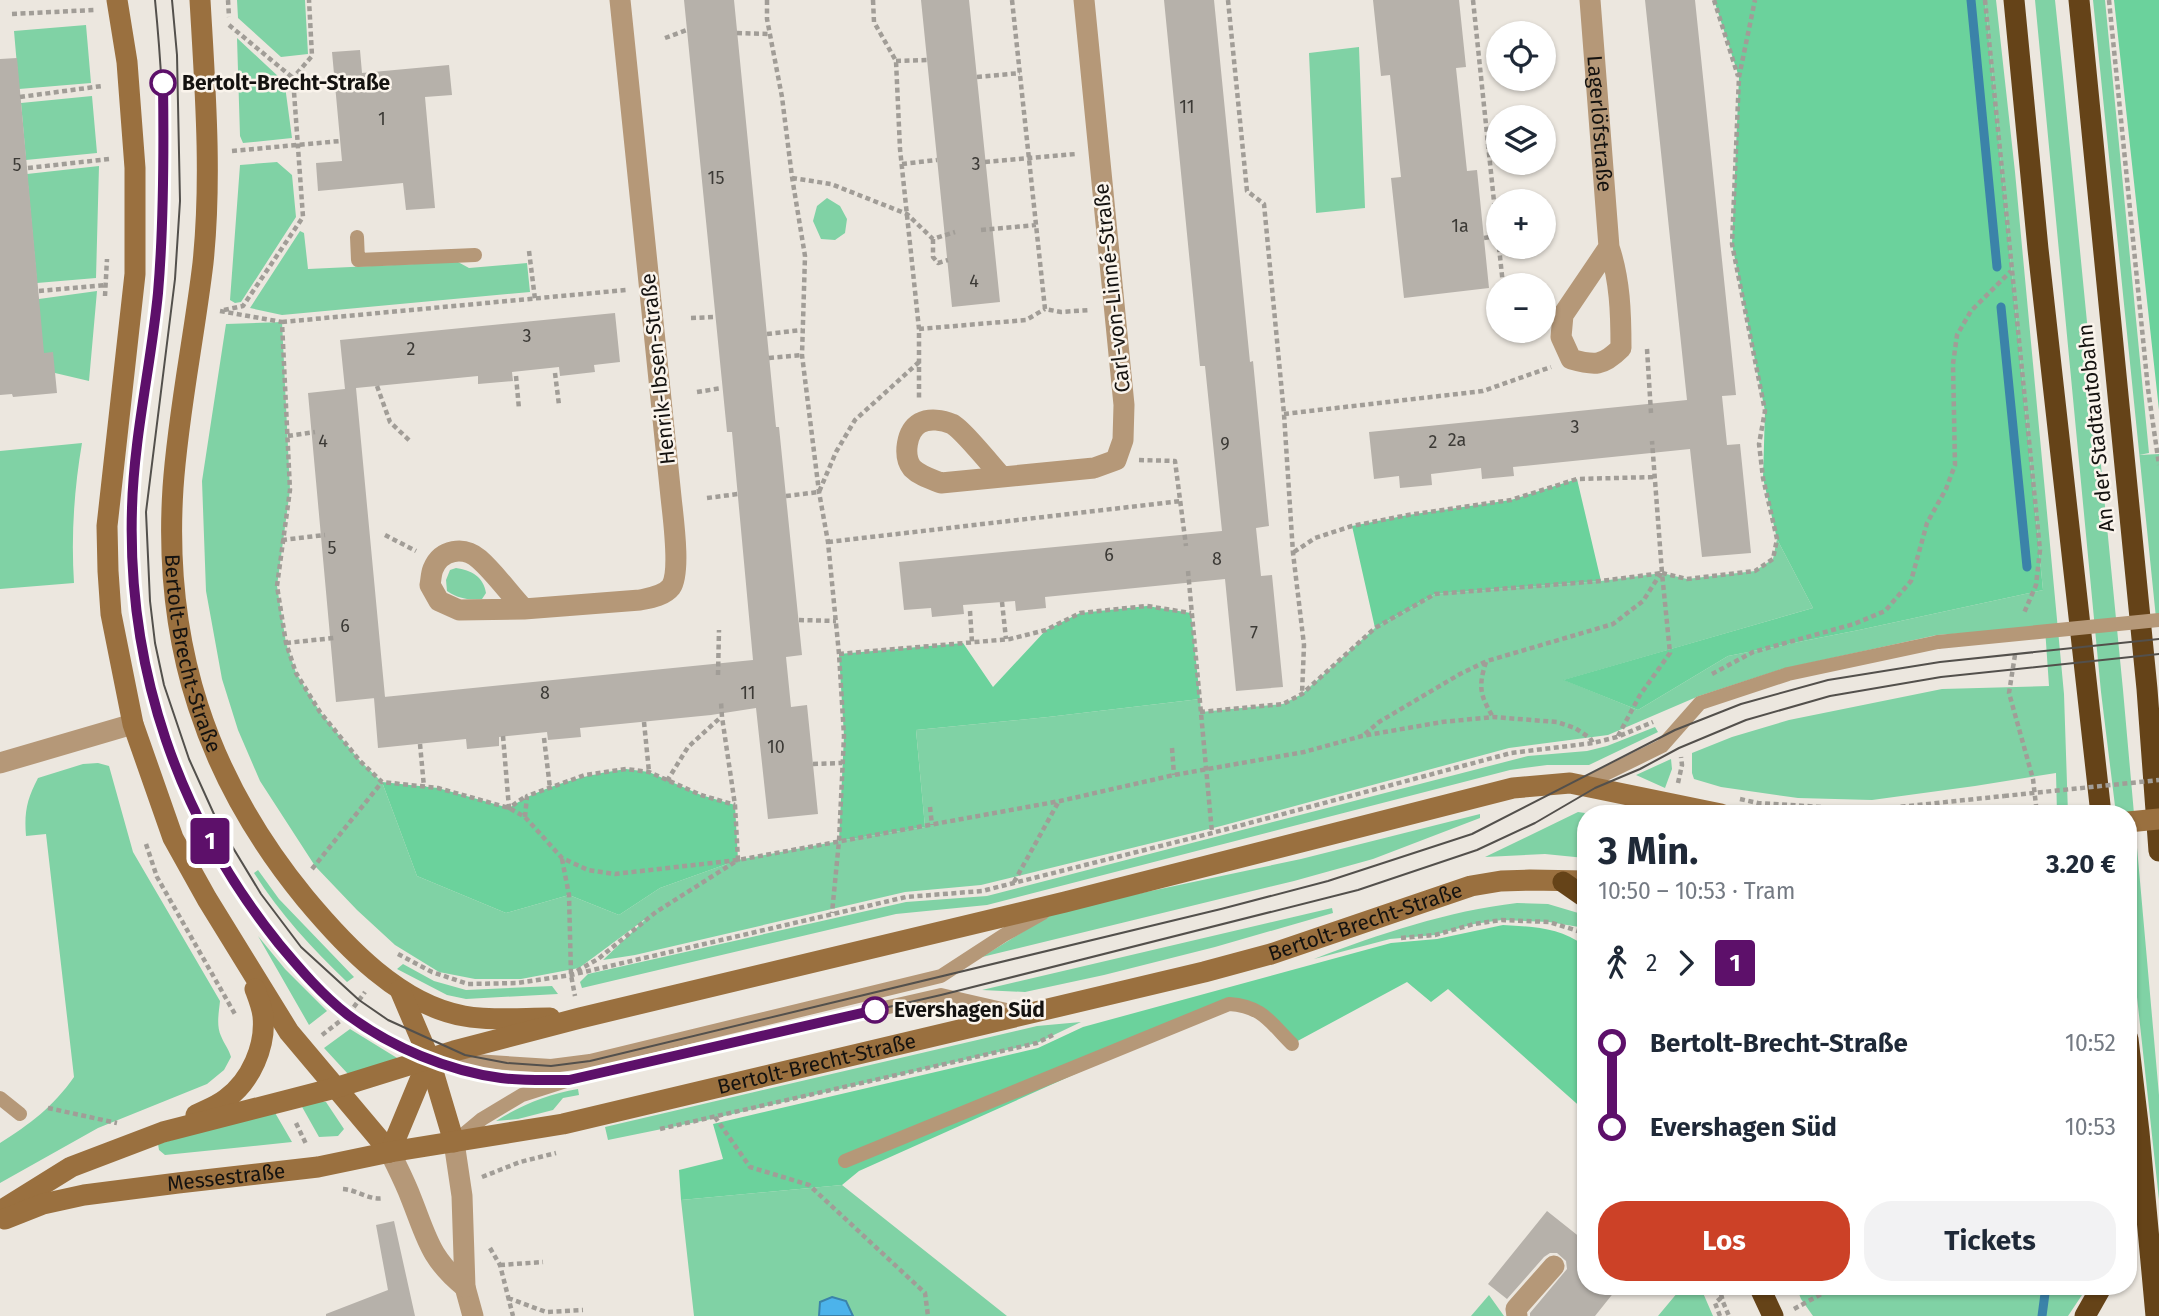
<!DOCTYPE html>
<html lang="de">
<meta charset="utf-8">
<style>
body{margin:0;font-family:"Fira Sans",sans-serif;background:#f2f2f3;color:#1f2937;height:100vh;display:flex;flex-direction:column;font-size:26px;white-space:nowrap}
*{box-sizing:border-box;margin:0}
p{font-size:23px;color:#747a83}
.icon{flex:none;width:38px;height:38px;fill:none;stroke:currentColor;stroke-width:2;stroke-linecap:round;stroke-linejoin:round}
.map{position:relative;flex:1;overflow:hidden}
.side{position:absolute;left:1577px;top:805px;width:560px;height:490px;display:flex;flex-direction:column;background:#fff;border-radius:28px;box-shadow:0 2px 5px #0004}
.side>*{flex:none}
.badge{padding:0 14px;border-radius:5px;font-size:24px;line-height:46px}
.buttons{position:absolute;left:1486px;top:21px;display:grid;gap:14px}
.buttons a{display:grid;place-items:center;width:70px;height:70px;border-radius:50%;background:#fff;box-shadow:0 2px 5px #0004;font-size:35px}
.map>.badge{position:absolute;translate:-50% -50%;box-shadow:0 0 0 4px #fff}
.legs{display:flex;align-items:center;gap:10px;height:77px;padding:0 21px;font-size:23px}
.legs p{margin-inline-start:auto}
.head{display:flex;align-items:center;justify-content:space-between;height:119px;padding:0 21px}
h1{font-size:38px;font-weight:700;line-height:52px}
.action{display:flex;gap:14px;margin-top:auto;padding:14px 21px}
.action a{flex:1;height:80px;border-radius:28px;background:#cc4127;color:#fff;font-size:28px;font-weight:700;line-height:80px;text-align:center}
.action a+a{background:#f2f2f3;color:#1f2937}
ul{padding:0 21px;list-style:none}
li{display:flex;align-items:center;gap:24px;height:84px;font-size:26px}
li i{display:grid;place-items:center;width:10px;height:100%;margin:0 9px;background:currentColor}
li i::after{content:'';width:18px;height:18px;margin:-9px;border:5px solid;border-radius:50%;background:#fff}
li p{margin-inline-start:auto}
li:first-child i{background:linear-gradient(#0000 50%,currentColor 0)}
li:last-child i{background:linear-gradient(currentColor 50%,#0000 0)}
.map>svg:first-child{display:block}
</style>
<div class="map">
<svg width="2159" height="1316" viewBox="0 0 2159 1316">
<rect width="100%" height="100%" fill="#ece7df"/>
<path fill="#80d2a5" d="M237,0H305L308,54L281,57L238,18Z
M1985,0H1996L2015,172L2064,694L2068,814H2057L2056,773L1975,786L1872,800L1798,798L1721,787L1694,779L1692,773V753L1732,737L1789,720L1942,689L2049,686L2045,628L1937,635L1782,669L1699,696L1608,735L1509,748L1221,826L981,885L905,892L635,955L603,960L648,917L579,968L521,979H475L439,972L395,945L357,910L315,866L260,781L238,730L222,679L206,591L202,481L226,324L282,322L290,490L277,586L286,643L296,673L320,712L360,761L382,782L417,876L506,913L569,895L619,915L660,888L738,860L839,841L925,827L916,730L1048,717L1200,699L1201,712L1283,704L1302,694L1375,628L1435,594L1601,581L1662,573L1687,579L1755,571L1773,559L1777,539L1813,608L1564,680L1638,710L1728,656L1859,630L2043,590Z
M2035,0H2055L2063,77L2123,690L2159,1095V1200L2128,914V814H2116L2101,692Z
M2093,0H2105L2149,453L2139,455L2159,454V617L2156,618Z
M86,25L91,83L19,89L14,31Z
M237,38L281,79L285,86L292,138L243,143L240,136Z
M1359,47L1365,208L1316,213L1309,53Z
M92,96L97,153L26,160L21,103Z
M277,162L292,175L296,217L241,302L235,303L230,300L240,165Z
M99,166L96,278L37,283L27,174Z
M827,198L840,206L847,219L845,233L835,240L821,239L813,221L817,206Z
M300,231L304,233L308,269L458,262L469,268L527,263L530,292L282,315L250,308Z
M97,291L89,381L55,373L33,354L39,299Z
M82,443C74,490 71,536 74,583L0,589V451Z
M456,568C471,570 484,577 486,593L482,599C468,600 459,599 447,591L446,580L450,570Z
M1655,727L1658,732L1589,765H1547L1510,770L987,905L896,914L582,988L580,982L588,974L906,902L987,896L1528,756L1587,751L1607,746Z
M1671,759L1672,769L1665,788L1636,775Z
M98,763L109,766L133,852L220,1001C219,1012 216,1025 221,1036C224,1044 229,1049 231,1057L224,1070L207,1084L98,1128L0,1183V1143C30,1124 53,1107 74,1077L46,834L26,836C24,812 27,799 38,778L83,764Z
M1578,812L1592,814H1586L1585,858L1545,854L1485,857Z
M1480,814V818L1373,859L1294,881L982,957L1048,916L1132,895L1301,859Z
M258,870L279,899L354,977L347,982C312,948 280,914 254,873Z
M1517,903L1548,904L1585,915L1579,927L1549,922L1502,920L1474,924L1435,935L1390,939L1314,959C1379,934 1448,911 1517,903Z
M1332,908L1333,913L1215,947L1104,975L1025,992L982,990Z
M258,936L285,969L327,1011L309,1025Z
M403,964L434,981L466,990L552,986L558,994L466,999L447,995L397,969Z
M1081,1022L1037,1043L711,1119L608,1140L605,1127L1037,1026Z
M350,1029L402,1061L348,1074L324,1048Z
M578,1089L579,1095L563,1098L553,1110L518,1119L496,1121C521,1105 548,1094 578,1089Z
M319,1101L326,1102L344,1129L338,1136L319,1137L301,1105Z
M274,1111L292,1142L165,1155L159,1150L158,1144Z
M842,1185L1007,1316H694L681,1200Z
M1683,1286H1700L1713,1316H1658Z
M1796,1286H2088L2068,1316H1813L1801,1299Z
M1489,1295L1504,1316H1471Z"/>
<path fill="#6bd29c" d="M1714,0H1985L2043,590L1859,630L1728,656L1638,710L1563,680L1813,608L1777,539L1763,478L1765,411L1732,244L1739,77Z
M2114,0H2159V410Z
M1577,479L1601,581L1435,594L1375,628L1352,526L1408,515L1511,500Z
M1147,606L1191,613L1200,699L1048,717L916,730L925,827L839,841L844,736L839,654L963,643L993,687L1046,630L1080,613Z
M626,769L649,772L701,795L735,805L738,860L660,888L619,915L569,895L506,913L417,876L382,782L438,788L509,808C544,785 585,775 626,769Z
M1503,925C1534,927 1559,927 1585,946V1111L1448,989L1431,1002L1407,982L1292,1044L1259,1011L1229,1005L859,1171L842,1185L681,1200L679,1170L723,1159L713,1124L1038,1048L1083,1027L1391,943L1437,939Z"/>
<path fill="#4cb3eb" stroke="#3b83a9" stroke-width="2" d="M832,1297L846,1301L853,1316H819L820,1302Z"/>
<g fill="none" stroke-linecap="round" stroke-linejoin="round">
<path stroke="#3b83a9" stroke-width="9" d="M1971,0L1997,267
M2001,307L2027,567
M2042,1316L2046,1286"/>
</g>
<path fill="#b6b1aa" d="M684,0H734L776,427H779L802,655L786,657L791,707L807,705L818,814L768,819L756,708L711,715L580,728L581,737L548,740L547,732L499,737V746L467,749L466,739L378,748L374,698L753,660L732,432H727Z
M921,0H969L1000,302L952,307Z
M1164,0H1214L1250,362L1253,361L1269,526L1256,528L1261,576L1272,575L1283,687L1236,691L1225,579L1045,597L1046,608L1016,611L1015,601L963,605L964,614L932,617L931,608L904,610L899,562L1222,531L1205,366H1200Z
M1373,0H1459L1466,67L1456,68L1467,171L1477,170L1489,288L1404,298L1391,178L1401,177L1390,75L1381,76Z
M1645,0H1695L1736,395L1722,396L1727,445L1740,444L1751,553L1702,557L1690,449L1513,467L1514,476L1482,479L1481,468L1431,474L1432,485L1400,488L1399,476L1374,479L1369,432L1687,400Z
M360,50L362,73L449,65L452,95L425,97L435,208L406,210L403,183L318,191L316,163L342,161L332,52Z
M17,58L44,353L53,352L57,393L13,397L12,394L0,395V59Z
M615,313L620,362L594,365L595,372L560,376L559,367L512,372L513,381L478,384V376L356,388L385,697L336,702L308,393L345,389L340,340Z
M1547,1211L1586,1242V1286H1619L1595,1316H1530V1313L1567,1269L1566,1261L1557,1253H1550L1544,1257L1507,1299L1488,1284Z
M394,1221L415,1316H326V1314L388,1290L376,1225Z"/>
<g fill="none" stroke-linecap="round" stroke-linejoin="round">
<path stroke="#a19d97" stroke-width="4.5" stroke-dasharray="5 3.5" stroke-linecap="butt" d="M228,0L229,17
M767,0V19L782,97L792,177L805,256L802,355L819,492L828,542L839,654L844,736L839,841L832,913
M873,0L874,22L896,61L900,149L919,329V398
M1012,0L1045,309L1061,312L1090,310
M1228,0L1247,191L1264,204L1284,414L1293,553L1304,645L1302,694
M1473,0L1498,240
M1714,0L1738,76
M1985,0L2040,550L2036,585L2024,613
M2109,0L2148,389L2159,465
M12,14L94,10
M229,25L293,78
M737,33L769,34
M665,38L687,30
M896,61L927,60
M977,77L1020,73
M20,97L102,86
M232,151L340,141
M985,162L1076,154
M902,164L937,160
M28,168L109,159
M792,178L831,184L907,214L933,239L955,232
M981,230L1036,225
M1484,238L1498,236
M933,239V257L938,263L948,260
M1499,247L1503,285
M529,251L535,299
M39,291L106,285
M105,296L107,259
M224,310L243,306L303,217L293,78L312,56L309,0
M220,311L282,322L290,490L277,586L286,643L296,673L320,712L360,761L382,782L438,788L509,808L525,817L562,858L588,870L615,874L738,860L1060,801L1174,775L1304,752L1362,736L1442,722L1493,717L1557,722L1575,728L1590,738L1593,743
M691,318L715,317
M282,322L626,290
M919,329L1026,320L1045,309
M767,334L802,330
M1647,349L1651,413
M769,358L802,355
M555,373L559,405
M516,376L519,409
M377,386L390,422L411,442
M697,392L722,388
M1284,414L1483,391L1551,367
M288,436L315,432
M1139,460L1175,461L1186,546
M786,496L819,492L836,452L855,420L919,362
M707,498L738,494
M385,535L416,551
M282,540L325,535
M828,542L1181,501
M1294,552L1315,538L1352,526L1408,515L1511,500L1577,479L1654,477
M1188,571L1212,833
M1662,573L1687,579L1755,571L1773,559L1777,539L1763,478L1759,444L1765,411L1732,244L1739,77L1755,0
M1002,602L1006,639
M970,611L972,642
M799,620L836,621
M286,643L334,638
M839,654L1010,639L1046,630L1080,613L1147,606L1191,613
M2015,655L2009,693L2033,779L2037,814
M1486,662C1478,687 1480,695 1493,717
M1712,674L1753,652L1854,624L1885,611L1911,581L1927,523L1946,489L1955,465L1953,364L1957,335L1971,311L2011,271
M718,675L719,630
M1200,712L1283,704L1302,694L1375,628L1435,594L1601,581L1662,573L1652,441
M644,722L649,772
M1365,734L1379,722L1460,674L1487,661L1613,624L1643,601L1661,573
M503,736L509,808L526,796
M1618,736L1640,695L1670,653L1662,573
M544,738L550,788
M420,744L424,787
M1172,748L1174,775
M813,764L842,763
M667,781L688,747L721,717
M1678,783L1682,765L1681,757
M1740,799L1758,803L1870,810L2004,796
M930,807L932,825
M525,817L527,796L585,775L626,769L649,772L701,795L735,805
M146,844L157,877L236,1016
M562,859L569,895L571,975L575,996
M312,869L382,782
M1014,882L1059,801
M1581,932L1586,925
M1401,938L1435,935L1474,924L1502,920L1549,922L1581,932L1586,935
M398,954L432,972L468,984L518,983L571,975L906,897L982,891L1212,833L1511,753L1593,743L1617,737L1653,722
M577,971L598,959L656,912L738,860L735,805L722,717L721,702
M322,1035L348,1015L365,992
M48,1108L117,1123
M715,1117L750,1167L809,1185L925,1293L928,1316
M296,1123L307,1146
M660,1129L1037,1043L1053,1035
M482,1177L520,1162L556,1153
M343,1189C358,1190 370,1201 384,1198
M490,1248L500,1265L513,1316
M500,1265L543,1262
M1719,1286L1723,1302L1729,1316
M508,1298L546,1312L583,1310
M1794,1309L1836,1286
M1720,1316L1715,1303L1721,1298"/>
<path stroke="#b59878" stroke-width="14" d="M357,237L358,260L475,255
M1583,785L1662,746L1700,703L1788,674L1938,642
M444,1059L551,1066L590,1061L941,976L1004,935L1043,913
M0,1098L20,1114
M458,1139L482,1119L522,1095L569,1080L941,995L1019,1013
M845,1161L1229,1004C1262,1006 1270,1022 1292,1044"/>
<g stroke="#b59878" stroke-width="21">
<path id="s1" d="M1590,0L1609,247C1620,280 1621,313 1621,348C1603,366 1595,366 1571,359L1561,337L1563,315L1609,247"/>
<path d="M1002,477C992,466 962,429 952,424C943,420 929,418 920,423C906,431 903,456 912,468C920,476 931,479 941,483L1094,468L1116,460L1123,440L1124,405L1084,0"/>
<path d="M524,609C509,593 495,573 479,559C464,546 441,549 433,569C431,574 431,580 430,585L439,601L459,610L524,609L640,600C650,598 664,596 671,587C681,572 673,517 671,497L620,0"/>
<path d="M0,763L133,724"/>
<path d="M454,1142L462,1196L465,1287L473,1316"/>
<path d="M390,1152C397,1167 405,1182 411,1198C427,1238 430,1259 465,1287"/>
<path d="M1517,1316L1516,1309L1554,1266"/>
</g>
<g stroke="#9a703f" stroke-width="21">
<path d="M117,0L127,62L135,168V274L107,526L108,571L111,614L133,724L173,838L207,899L289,1032L390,1152"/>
<path id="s2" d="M200,0C205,87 212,176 203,263C194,339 178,413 173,488C163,644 206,777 305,898C345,946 400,1005 464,1016C492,1021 522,1018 550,1018"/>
<path d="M400,990L429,1058L454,1142"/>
<path d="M196,1115C206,1110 217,1106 226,1099C251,1081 266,1046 263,1016C262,1007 258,997 255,989"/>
<path d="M390,1152L429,1058"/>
<path d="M0,1211L71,1167L163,1132L335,1088L454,1051L580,1018L1065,902L1513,788L1570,783L1721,814"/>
<path id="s3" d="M5,1219L43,1204L84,1195L178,1183L318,1167L390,1152L563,1124L1204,972L1271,954L1471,886L1501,881L1530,880L1586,881"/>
</g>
<path stroke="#654318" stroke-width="21" d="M2014,0L2038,249L2101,814
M2079,0L2147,689L2159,851
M1563,882L1586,898
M2128,1039L2139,1132L2156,1316
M1759,1286L1773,1316
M2085,1316L2102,1286"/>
<path stroke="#53504c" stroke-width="2" d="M155,0C163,81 167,162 162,244C156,332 136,419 132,507C125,665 178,819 278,941C298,967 321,991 346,1013C358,1022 372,1030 385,1037C445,1070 501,1081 569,1080L941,995L1358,890L1477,850L1535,823L1595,788L1640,769L1679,748L1746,720L1830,696L1941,677L2159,654
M172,0L177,55L180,201L175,279L146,512L150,601L155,643L164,685L189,759L218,823L261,894L301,947L359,1000L388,1020L465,1055L507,1063L551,1066L590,1061L1221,909L1328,881L1472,834L1675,730L1741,704L1828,680L1940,662L2159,639"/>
<path stroke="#a19d97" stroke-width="4.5" stroke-dasharray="5 3.5" stroke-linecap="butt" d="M2004,796L2159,780"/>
<path stroke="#b59878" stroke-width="14" d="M1938,642L2159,620"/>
<path stroke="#9a703f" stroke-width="21" d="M2128,822L2159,819"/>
</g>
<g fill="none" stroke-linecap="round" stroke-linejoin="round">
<defs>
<path id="line-1" d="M163,83C164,154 164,223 158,293C151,365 134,436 132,508C127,670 178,818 279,944C300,969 322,995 348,1015C391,1047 448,1071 501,1078C524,1081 546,1080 569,1080L875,1010"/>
</defs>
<use href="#line-1" stroke="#fff" stroke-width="16"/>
<use href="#line-1" stroke="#5d106a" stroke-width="10"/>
</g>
<g fill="#fff" stroke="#5d106a" stroke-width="3.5">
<circle cx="163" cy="83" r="12"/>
<circle cx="875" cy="1010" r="12"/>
</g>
<g text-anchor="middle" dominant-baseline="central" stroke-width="5" stroke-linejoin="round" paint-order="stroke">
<g font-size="18" fill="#3c3a36">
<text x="1187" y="107">11</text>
<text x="382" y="119">1</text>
<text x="976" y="164">3</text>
<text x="17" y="165">5</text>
<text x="716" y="178">15</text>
<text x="1460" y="226">1a</text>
<text x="974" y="281">4</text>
<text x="527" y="336">3</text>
<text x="411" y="349">2</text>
<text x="1575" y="427">3</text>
<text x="1457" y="440">2a</text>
<text x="323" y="441">4</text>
<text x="1433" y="442">2</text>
<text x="1225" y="444">9</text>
<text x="332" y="548">5</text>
<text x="1109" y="555">6</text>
<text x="1217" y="559">8</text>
<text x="345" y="626">6</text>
<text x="1254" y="633">7</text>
<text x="545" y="693">8</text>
<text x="748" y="693">11</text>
<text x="776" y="747">10</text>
</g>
<g font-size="21" font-weight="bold" fill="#141210" stroke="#faf4ec" text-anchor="start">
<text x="182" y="83">Bertolt-Brecht-Straße</text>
<text x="894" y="1010">Evershagen Süd</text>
</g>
<g font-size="21" fill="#141210" stroke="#faf4ec">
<text stroke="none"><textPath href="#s1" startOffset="124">Lagerlöfstraße</textPath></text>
<text transform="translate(1112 288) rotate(-96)">Carl-von-Linné-Straße</text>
<text transform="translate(658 369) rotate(-96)">Henrik-Ibsen-Straße</text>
<text transform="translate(2096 428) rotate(-96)">An der Stadtautobahn</text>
<text stroke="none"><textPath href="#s2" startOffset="658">Bertolt-Brecht-Straße</textPath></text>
<text stroke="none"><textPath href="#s3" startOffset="1395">Bertolt-Brecht-Straße</textPath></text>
<text stroke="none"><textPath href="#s3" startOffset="828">Bertolt-Brecht-Straße</textPath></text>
<text stroke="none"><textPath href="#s3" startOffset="226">Messestraße</textPath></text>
</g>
</g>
</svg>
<div class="buttons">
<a><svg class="icon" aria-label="locate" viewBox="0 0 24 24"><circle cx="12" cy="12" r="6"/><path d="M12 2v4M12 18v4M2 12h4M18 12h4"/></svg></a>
<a><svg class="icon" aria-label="layers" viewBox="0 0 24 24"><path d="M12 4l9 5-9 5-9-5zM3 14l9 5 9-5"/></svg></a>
<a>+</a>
<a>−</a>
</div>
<b class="badge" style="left:210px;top:841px;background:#5d106a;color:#fff">1</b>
<section class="side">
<div class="head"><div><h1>3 Min.</h1><p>10:50 – 10:53 · Tram</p></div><b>3.20 €</b></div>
<div class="legs"><svg class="icon" aria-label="walk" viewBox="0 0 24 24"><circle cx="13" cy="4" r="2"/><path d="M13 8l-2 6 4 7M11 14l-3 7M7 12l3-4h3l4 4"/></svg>2<svg class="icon" aria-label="forward" viewBox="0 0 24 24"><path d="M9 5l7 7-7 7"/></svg><b class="badge" style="background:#5d106a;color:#fff">1</b></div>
<ul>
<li><i style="color:#5d106a"></i><b>Bertolt-Brecht-Straße</b><p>10:52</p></li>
<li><i style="color:#5d106a"></i><b>Evershagen Süd</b><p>10:53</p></li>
</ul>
<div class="action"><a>Los</a><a>Tickets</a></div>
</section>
</div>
